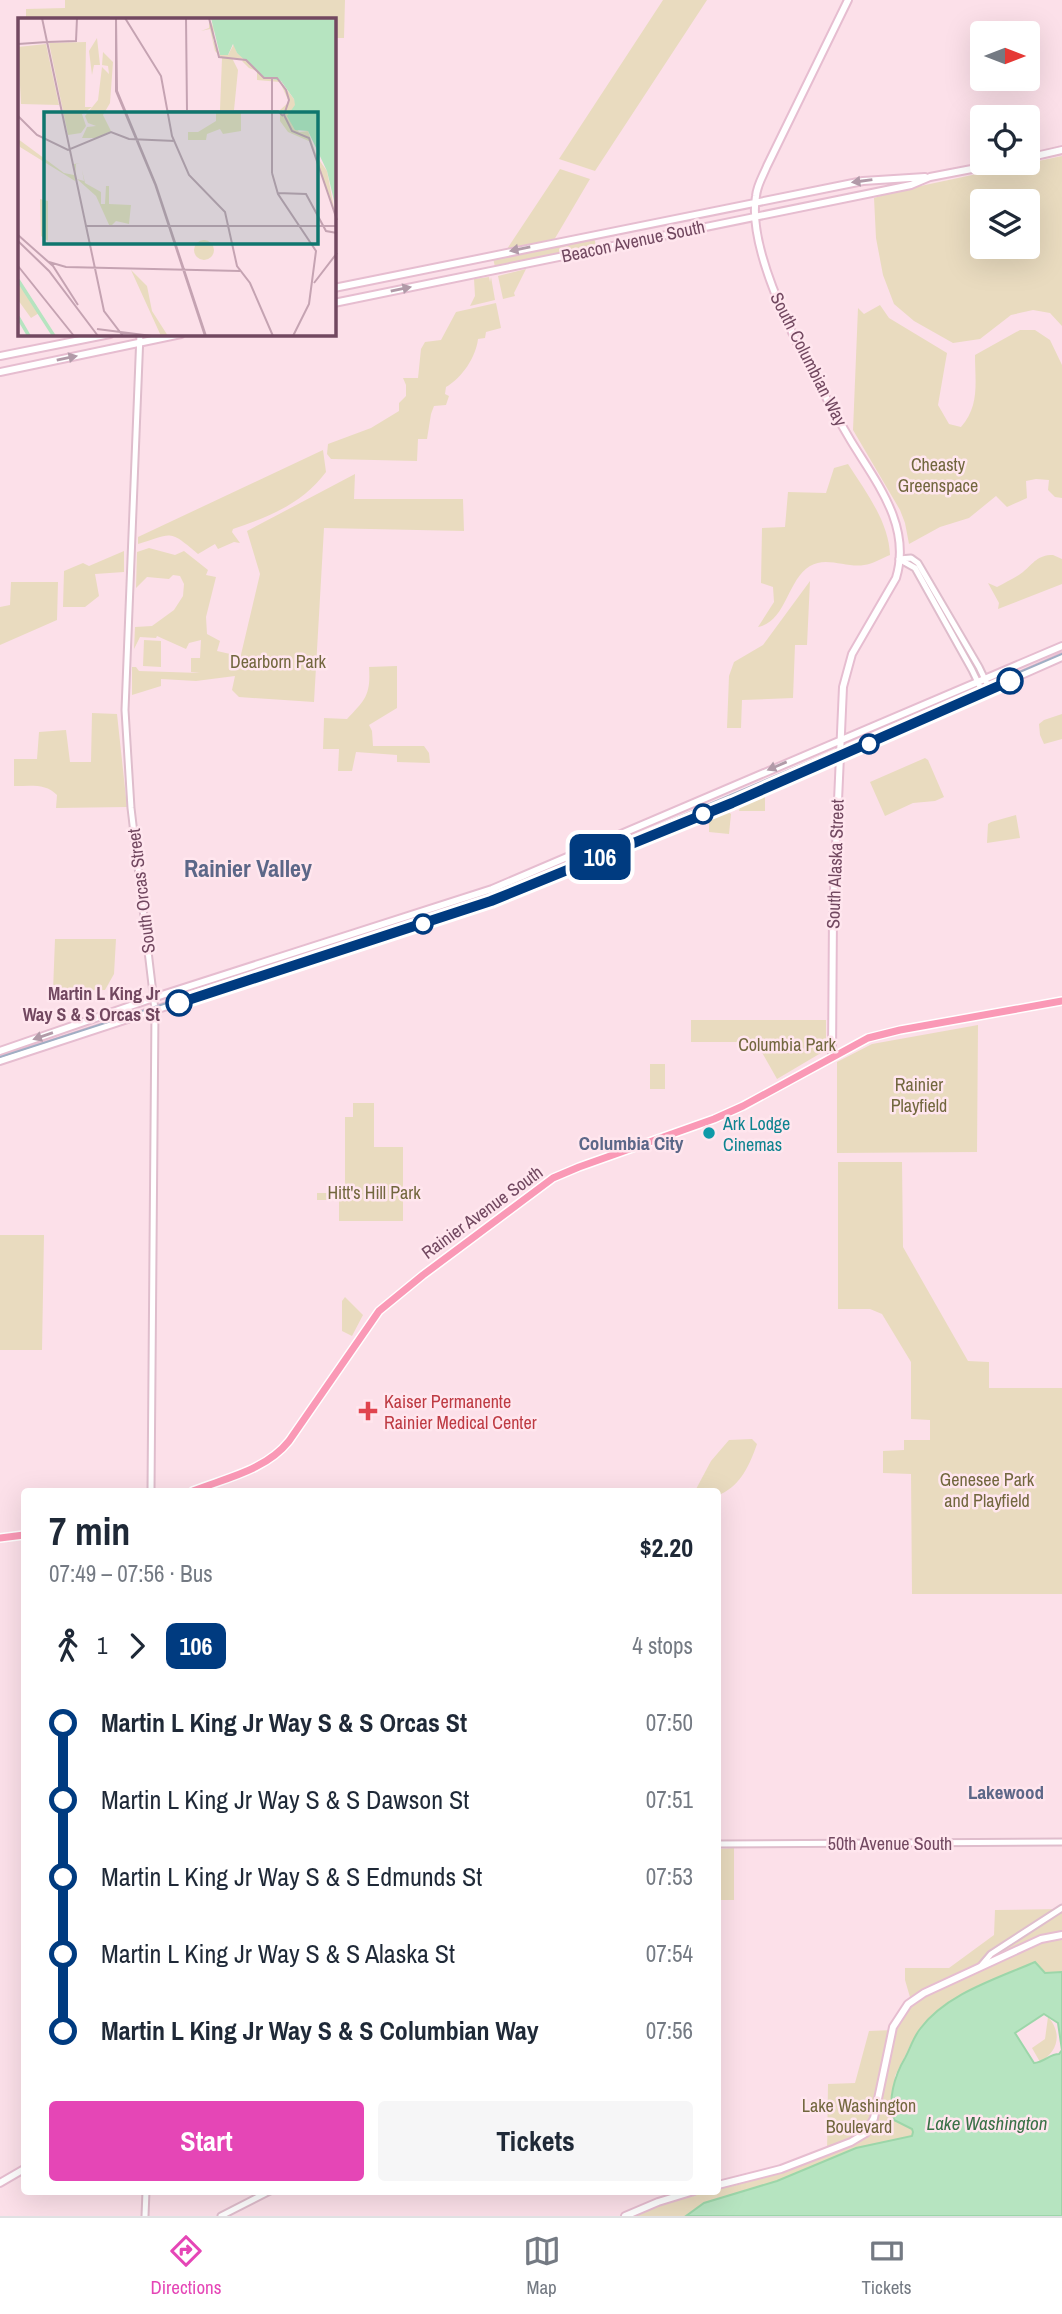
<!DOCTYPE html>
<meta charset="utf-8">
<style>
body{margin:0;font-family:"Archivo Narrow",sans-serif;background:#f6f6f7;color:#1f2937;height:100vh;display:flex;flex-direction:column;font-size:26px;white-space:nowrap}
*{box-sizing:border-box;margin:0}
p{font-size:23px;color:#747a83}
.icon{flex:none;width:38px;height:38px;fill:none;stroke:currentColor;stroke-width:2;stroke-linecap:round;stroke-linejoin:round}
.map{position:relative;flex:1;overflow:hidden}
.sheet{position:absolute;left:21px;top:1488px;width:700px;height:707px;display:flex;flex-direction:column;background:#fff;border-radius:7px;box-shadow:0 7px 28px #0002}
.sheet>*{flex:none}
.badge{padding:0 14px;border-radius:10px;font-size:24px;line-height:46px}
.needle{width:46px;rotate:90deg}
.buttons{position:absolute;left:970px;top:21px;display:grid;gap:14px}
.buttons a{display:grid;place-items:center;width:70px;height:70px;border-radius:7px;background:#fff;box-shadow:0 7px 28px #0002;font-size:35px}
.map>.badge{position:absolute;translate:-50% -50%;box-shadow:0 0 0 4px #fff}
.legs{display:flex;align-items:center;gap:10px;height:77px;padding:0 28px;font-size:23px}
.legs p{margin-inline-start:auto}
.summary{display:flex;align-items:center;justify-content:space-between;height:119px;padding:0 28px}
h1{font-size:38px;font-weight:700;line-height:52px}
.button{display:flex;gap:14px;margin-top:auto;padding:14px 28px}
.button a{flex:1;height:80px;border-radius:7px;background:#e546b6;color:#fff;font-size:28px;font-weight:700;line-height:80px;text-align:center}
.button a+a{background:#f6f6f7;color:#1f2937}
ul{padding:0 28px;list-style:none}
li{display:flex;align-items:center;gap:24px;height:77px;font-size:26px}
li i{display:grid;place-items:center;width:10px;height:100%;margin:0 9px;background:currentColor}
li i::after{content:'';width:18px;height:18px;margin:-9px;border:5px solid;border-radius:50%;background:#fff}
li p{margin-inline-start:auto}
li:first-child i{background:linear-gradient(#0000 50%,currentColor 0)}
li:last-child i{background:linear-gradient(currentColor 50%,#0000 0)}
.tab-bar{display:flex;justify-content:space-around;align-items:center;height:98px;border-top:2px solid #e0e1e3;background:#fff;font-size:19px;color:#747a83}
.tab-bar a{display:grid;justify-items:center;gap:4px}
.tab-bar .active{color:#e546b6}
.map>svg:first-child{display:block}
</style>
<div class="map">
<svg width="1062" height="2216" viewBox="0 0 1062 2216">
<rect width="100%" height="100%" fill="#fce0e9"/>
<path fill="#e9dbbf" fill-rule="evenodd" d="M65,0H345L344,38H334V19H215L110,16L109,19H26V9L65,8Z
M663,0H707L595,171L559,159Z
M1062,156V326L1050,313L1033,310L1011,315L980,339L953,343L914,321L894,304L883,275L876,238L874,198L897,191ZM982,201H1027V247H982Z
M560,169L590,179L554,240L507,249Z
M594,237L596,246L495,267L493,258Z
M526,269L514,293L515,296L503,299L498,276Z
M489,277L490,282L491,277L495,300L470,306L475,296L474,279Z
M496,303L501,328L486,332L485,338L478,339C476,357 462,378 446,387L445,394L449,396L446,405L434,406L431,414L427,439H418L417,461L331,459L327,454L328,444L371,428L399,411V403L406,396V385L403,378H418L421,349L425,342L441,340L456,312Z
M880,305L889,318L947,353L938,405L949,424L961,427C980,406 975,382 975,355L1020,330H1035L1050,340L1062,365V498L1055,497L1048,490L1049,480L1036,479L1026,481L1027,498L1007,507L996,496L969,518L940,527L909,544L905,523L900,510L853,430L858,308L864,314Z
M323,450L326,472C303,503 269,517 233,529L232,532L240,543L234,542L218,549L215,544L198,554C168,528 172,534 138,544V537Z
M848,464C866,492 889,522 890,555C882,558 873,564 864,565C847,568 826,556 810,566C787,580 786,622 758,627L774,602L773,587L761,583L762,528L785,527L788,492L826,493L834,468Z
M355,474L354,499H463L464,531L324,528L314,702L239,697L232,690L235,676L196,681L161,679V686L132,695V667H136L139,671L200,673L191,672V658H200L201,640L189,643L186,649L157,636L156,638L140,637L134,649L135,627L152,626L174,610L183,596L184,584L180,576L173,575L169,579L147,577L136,588L137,552L149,548L175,555L184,551L208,570L206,575L216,577L206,617L207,634L220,641L217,651L239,656V663L260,574L247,531Z
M124,551V572L95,574L99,596L85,607H63L64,571L83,563L89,566Z
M1053,555L1062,559V584L998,609L999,603L988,583L997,587C1006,582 1015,578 1023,572C1034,563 1037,555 1053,555Z
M810,581L807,645H795L793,698L742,700L741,728H727L729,676L734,662L763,645Z
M11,582H58L57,620L0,645V607L10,605Z
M144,640L161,641V667L143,666Z
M397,666V708L369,725L372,731L373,746H424L429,753L430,763L397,762V755L356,752L352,771H338L339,749H323L324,718L347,719C365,700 371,695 369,667Z
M92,713L117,714L127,807L56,808L57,795C46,783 30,786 14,786V759H37L39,732L66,730L70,762H91Z
M1062,714V739L1044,744L1040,735L1039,724L1044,720Z
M925,758L928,760L944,797L935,801L913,803L885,816L870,782Z
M765,794V811H739L741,804Z
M725,809L731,814L729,834L709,832V817Z
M1016,815L1020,838L987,843L988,824L991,822Z
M55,939H116L114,974L105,990L53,991Z
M691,1020H826V1050L777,1079L756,1042H691Z
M978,1025L977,1152L837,1153V1062L872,1044Z
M650,1064H665V1089H650Z
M353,1103H374V1147H403V1221H339V1200H317V1193H345V1117H353Z
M838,1162H902L903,1247L968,1361L989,1362V1388H1062V1594H912L911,1474L883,1473V1451L904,1450V1440H930V1420L911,1419V1362L882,1314L870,1309H838Z
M0,1235H44L42,1350H0Z
M345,1297L363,1315L352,1336L342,1331V1301Z
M752,1439L757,1444C750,1464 741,1485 721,1494L718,1503V1491H695L711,1461L729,1440Z
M734,1848V1900H718V1849Z
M1062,1909V1972L1045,1973L914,2038L895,2076L892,2112V2117L913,2130L912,2136L856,2148L777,2181L704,2203L686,2216H635L659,2206L700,2193L701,2191H718V2187L827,2154L828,2084L855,2083L869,2031L894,2030L912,2004L905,1980V1968H949L994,1935L995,1910Z
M1048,2017C1062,2032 1059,2051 1040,2062L1032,2048L1045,2039Z"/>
<path fill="#b6e4c0" stroke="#9cd6a9" stroke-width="2" fill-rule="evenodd" d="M1035,1962L1045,1973L1062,1972V2216H686L704,2203L777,2181L856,2148L912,2136L913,2132L912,2129L894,2120C887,2100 895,2075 905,2058C910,2049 913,2038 920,2029C946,1994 996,1979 1035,1962ZM1044,2014L1058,2023L1062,2050L1059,2054C1050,2054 1044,2062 1034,2063L1015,2033Z"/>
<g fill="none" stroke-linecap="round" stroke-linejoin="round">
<defs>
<path id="tertiary" d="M140,334L125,710L131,808L155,1010L151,1491
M899,559L911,558L918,563L979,667L990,690
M899,559L915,568L972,670L983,693
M718,1844L1062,1842
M980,1967L991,1954L1062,1908
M145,2216L146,2191
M221,2216L270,2191"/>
<path id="secondary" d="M1027,158L1062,150
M334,288L863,181L925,177
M334,303L911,185L930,177L1003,163
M0,356L110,334
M0,372L181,334
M0,1051L162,995L492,889L1062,646
M832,1057L833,915L843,687L852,654L896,578C912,526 876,482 851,441C818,385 745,260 756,196C757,185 763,176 767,166L848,0
M0,1061L313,958L474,907L732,803L1062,657
M0,2183L24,2169
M718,2185L781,2169L851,2142L866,2133L874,2118L893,2027L908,2004L924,1993L1041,1939L1062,1935
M625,2216L658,2202L694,2191"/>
<path id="primary" d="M193,1491C226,1478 266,1470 289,1441L379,1311L423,1275L553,1178L579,1167L714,1119L743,1106L868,1038L900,1030L1062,1001
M0,1538L24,1535"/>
</defs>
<use href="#tertiary" stroke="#dfbdcc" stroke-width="9"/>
<use href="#secondary" stroke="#e6bdd0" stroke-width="10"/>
<use href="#primary" stroke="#fff" stroke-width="10"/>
<use href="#tertiary" stroke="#fff" stroke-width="5"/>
<use href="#secondary" stroke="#fff" stroke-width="6"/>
<use href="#primary" stroke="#fa99b6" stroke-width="7"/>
<path stroke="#a0aec4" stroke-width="2" d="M0,1057L479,902L1062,654"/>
</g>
<defs><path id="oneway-solid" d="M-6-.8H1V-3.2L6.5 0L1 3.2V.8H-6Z" transform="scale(1.75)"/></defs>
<g fill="#b19aa8">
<use href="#oneway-solid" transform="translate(862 181) rotate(172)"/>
<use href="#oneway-solid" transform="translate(520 249) rotate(169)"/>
<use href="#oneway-solid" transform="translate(401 289) rotate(-12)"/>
<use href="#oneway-solid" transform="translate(67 358) rotate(-12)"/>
<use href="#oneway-solid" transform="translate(777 766) rotate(157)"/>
<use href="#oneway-solid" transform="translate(43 1036) rotate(161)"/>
</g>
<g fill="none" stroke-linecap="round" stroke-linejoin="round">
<defs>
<path id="line-1" d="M179,1003L491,901L732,803L1010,681"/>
</defs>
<use href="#line-1" stroke="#fff" stroke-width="16"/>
<use href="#line-1" stroke="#003b80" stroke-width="10"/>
</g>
<g fill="#fff" stroke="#003b80" stroke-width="3.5">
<circle cx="1010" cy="681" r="12"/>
<circle cx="869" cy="744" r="9"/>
<circle cx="703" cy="814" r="9"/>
<circle cx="423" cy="924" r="9"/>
<circle cx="179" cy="1003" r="12"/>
</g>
<circle fill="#0f9aa8" stroke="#ffe6ee" stroke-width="2.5" cx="709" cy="1133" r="7"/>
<path fill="#e0444e" stroke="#ffe6ee" stroke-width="2.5" d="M364.5 1400.5h7v7h7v7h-7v7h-7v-7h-7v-7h7z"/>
<g text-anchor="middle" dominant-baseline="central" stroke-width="5" stroke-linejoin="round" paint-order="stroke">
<g font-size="18" fill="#724860" stroke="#ffe6ee">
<text transform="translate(633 241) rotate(-12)">Beacon Avenue South</text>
<text transform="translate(809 359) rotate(63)">South Columbian Way</text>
<text transform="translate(835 864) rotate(-88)">South Alaska Street</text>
<text transform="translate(141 891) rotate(-97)">South Orcas Street</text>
<text transform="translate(482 1212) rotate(-36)">Rainier Avenue South</text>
<text x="890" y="1843">50th Avenue South</text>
</g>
<g font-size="18" fill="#72673e" stroke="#ffe6ee">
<text x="938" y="464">Cheasty<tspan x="938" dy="21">Greenspace</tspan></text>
<text x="278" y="661">Dearborn Park</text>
<text x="787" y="1044">Columbia Park</text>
<text x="919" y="1084">Rainier<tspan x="919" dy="21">Playfield</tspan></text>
<text x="374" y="1192">Hitt's Hill Park</text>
<text x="987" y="1479">Genesee Park<tspan x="987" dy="21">and Playfield</tspan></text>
<text x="859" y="2105">Lake Washington<tspan x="859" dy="21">Boulevard</tspan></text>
</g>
<g font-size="18" font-weight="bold" fill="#724860" stroke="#ffe6ee" text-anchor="end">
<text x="160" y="993">Martin L King Jr<tspan x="160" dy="21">Way S &amp; S Orcas St</tspan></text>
</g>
<g font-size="18" fill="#0d838f" stroke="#ffe6ee" text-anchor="start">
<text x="723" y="1123">Ark Lodge<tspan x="723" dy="21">Cinemas</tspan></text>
</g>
<g font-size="18" fill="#be3a42" stroke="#ffe6ee" text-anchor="start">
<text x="384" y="1401">Kaiser Permanente<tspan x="384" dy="21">Rainier Medical Center</tspan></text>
</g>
<g font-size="19" font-weight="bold" fill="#5c6788" stroke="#ffe6ee">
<text x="631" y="1143">Columbia City</text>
<text x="1006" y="1792">Lakewood</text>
</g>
<g font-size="19" font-style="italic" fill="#3a7147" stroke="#ffe6ee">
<text x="987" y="2123">Lake Washington</text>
</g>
<g font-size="24" font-weight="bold" fill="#5c6788" stroke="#ffe6ee">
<text x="248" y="868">Rainier Valley</text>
</g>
</g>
<g transform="translate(18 18)">
<rect width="318" height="318" fill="#fce0e9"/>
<path d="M191,0L196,10L195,22L202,37H210L216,26L219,35L229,40L246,59H259L276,81L281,97H270L281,114L290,113L299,139L309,153L318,201L293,124L270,114L262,103V92L271,84L262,64L239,62V53L231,50L224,43L228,41L214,40L220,52L216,92H202L204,40L197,33L192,11L183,13L191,10ZM79,20L82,47H76L74,57L71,33ZM68,24L67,89H74L64,96L68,108L63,115L50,117L31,25ZM28,26L41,87L3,86L0,29ZM85,34L95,44L92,85L85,97L93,113L79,120H64L69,109L78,108L70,105L67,98L80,82L84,49L91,56L90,48L84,47ZM198,94H223V113L205,116L202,111L189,116L188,122H170V114H180L198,103ZM0,121L46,155L56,157V146L62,145L58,146L57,163L2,129ZM64,152L67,165L83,174V186H87L88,168H91V186L113,187L111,206L98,203L92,209L78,178L59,161L66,163ZM22,181L30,183V223L23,218ZM176 232a10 10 0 1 1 20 0a10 10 0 1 1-20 0ZM113,252L129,268L134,293L150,318H143ZM0,263L18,287L21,295L13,300L0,282Z" fill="#e9dbbf"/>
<path d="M193,0H318V191L309,153L290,113L277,112L269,98L277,87L276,81L263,63L246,59L219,35L215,26L210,37H202Z" fill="#b6e4c0"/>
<path fill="none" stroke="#b6e4c0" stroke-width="3.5" d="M0,262L36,318M0,299L11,318"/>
<path fill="none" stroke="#c5a3b2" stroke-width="2" d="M24,0L86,293L105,318M98,0L99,73L138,167L188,318M98,0V73L137,166L187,318M107,0L143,58L154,118L171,157L207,194L219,248L232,265L255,318M168,0L169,93M191,0L201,39L228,42L246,60H259L268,72L271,82L266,97L274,113L291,120L319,202M29,24L58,23L59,0M0,26L29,24M254,61V155M150,93H260L265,98M0,98L19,117L50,132L93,114L111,121L157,123M254,155L260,176L298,233L291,286L275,318M259,175L288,176L308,213L319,215M67,208H319M0,217L35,248L60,287M0,223L31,253L80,318M31,244L48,249L222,253M0,248L56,318M296,265L319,235M79,311L134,318"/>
<path fill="#0f766e" fill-opacity="0.15" stroke="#0f766e" stroke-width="3.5" d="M26,94H300V226H26Z"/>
<rect width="318" height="318" fill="none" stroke="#724860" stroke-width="3.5"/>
</g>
</svg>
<div class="buttons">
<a><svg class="needle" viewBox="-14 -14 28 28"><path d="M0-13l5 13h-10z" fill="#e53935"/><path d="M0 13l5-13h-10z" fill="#747a83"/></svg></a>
<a><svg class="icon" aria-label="locate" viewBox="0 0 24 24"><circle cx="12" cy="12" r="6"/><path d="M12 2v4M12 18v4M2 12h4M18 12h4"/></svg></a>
<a><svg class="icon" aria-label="layers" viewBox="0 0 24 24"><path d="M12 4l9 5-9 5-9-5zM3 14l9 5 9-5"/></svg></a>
</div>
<b class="badge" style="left:600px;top:857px;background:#003b80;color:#fff">106</b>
<section class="sheet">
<div class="summary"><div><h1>7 min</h1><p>07:49 – 07:56 · Bus</p></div><b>$2.20</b></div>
<div class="legs"><svg class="icon" aria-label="walk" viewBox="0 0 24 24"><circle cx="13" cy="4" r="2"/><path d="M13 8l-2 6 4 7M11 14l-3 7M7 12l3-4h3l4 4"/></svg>1<svg class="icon" aria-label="forward" viewBox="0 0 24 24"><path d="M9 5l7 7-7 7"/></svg><b class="badge" style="background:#003b80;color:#fff">106</b><p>4 stops</p></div>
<ul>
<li><i style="color:#003b80"></i><b>Martin L King Jr Way S &amp; S Orcas St</b><p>07:50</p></li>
<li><i style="color:#003b80"></i><span>Martin L King Jr Way S &amp; S Dawson St</span><p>07:51</p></li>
<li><i style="color:#003b80"></i><span>Martin L King Jr Way S &amp; S Edmunds St</span><p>07:53</p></li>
<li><i style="color:#003b80"></i><span>Martin L King Jr Way S &amp; S Alaska St</span><p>07:54</p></li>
<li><i style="color:#003b80"></i><b>Martin L King Jr Way S &amp; S Columbian Way</b><p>07:56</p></li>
</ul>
<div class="button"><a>Start</a><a>Tickets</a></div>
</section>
</div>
<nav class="tab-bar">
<a class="active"><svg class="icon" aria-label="directions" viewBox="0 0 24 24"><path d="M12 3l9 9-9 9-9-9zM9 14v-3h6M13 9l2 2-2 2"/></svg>Directions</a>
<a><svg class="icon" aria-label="map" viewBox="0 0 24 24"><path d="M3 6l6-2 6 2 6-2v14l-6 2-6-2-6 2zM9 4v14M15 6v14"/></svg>Map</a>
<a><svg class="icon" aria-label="tickets" viewBox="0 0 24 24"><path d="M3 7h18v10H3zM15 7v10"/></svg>Tickets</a>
</nav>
